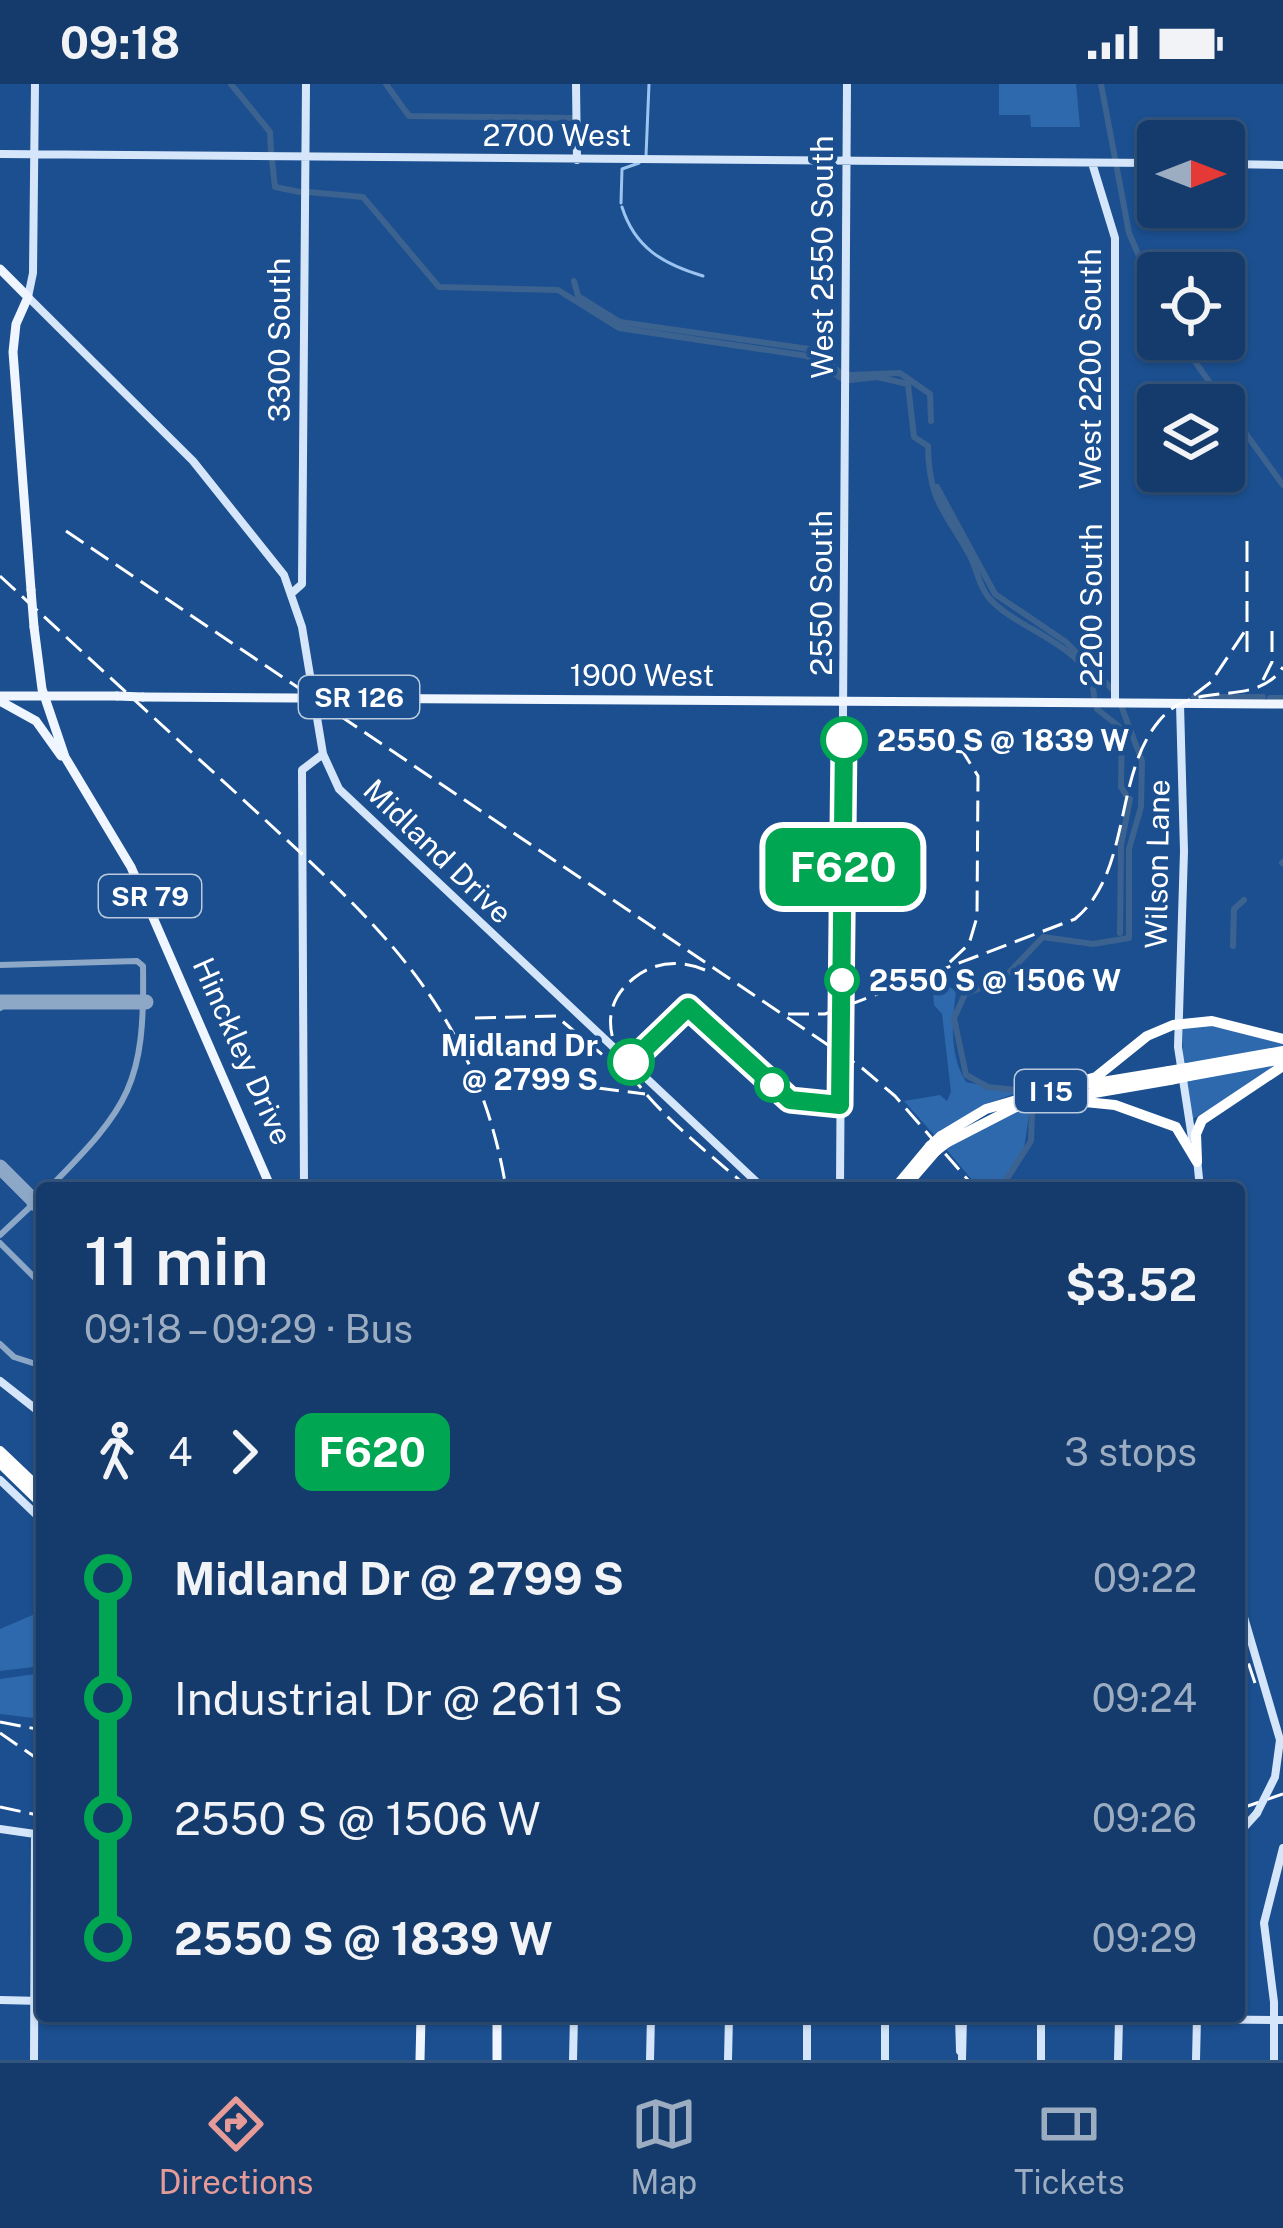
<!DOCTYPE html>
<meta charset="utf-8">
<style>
body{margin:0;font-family:"Public Sans",sans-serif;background:#1d4271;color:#f1f3f6;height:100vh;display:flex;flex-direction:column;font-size:45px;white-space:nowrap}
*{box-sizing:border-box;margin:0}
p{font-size:39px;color:#9dadc1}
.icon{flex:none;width:66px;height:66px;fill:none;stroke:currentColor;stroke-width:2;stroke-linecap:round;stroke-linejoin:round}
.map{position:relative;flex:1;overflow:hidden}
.drawer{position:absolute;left:36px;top:1098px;width:1209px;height:840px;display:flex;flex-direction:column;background:#143b6b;border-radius:12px;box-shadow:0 3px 9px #0004,0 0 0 3px #33557e}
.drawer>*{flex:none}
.badge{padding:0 24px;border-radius:18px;font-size:42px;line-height:78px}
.needle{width:78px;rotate:90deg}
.fabs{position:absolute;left:1137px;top:36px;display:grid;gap:24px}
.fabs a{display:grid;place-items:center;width:108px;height:108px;border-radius:12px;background:#143b6b;box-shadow:0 3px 9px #0004,0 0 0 3px #33557e;font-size:60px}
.map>.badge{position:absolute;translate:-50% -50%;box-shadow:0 0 0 6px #fff}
.legs{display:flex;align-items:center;gap:18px;height:132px;padding:0 48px;font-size:39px}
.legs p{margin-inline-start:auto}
.head{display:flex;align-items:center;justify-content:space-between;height:204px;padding:0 48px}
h1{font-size:66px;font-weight:600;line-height:90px}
ul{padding:0 48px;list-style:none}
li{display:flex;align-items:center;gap:42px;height:120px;font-size:45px}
li i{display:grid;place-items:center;width:18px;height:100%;margin:0 15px;background:currentColor}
li i::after{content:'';width:30px;height:30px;margin:-15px;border:9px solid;border-radius:50%;background:#143b6b}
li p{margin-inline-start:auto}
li:first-child i{background:linear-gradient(#0000 50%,currentColor 0)}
li:last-child i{background:linear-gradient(currentColor 50%,#0000 0)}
.status{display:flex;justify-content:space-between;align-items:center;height:84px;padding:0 60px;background:#143b6b;direction:ltr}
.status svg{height:33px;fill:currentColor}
.tab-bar{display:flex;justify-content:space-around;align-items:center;height:168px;border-top:3px solid #33557e;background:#143b6b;font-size:33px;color:#9dadc1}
.tab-bar a{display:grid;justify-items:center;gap:6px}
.tab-bar .on{color:#e69b98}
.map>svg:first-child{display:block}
</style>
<div class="status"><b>09:18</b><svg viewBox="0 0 49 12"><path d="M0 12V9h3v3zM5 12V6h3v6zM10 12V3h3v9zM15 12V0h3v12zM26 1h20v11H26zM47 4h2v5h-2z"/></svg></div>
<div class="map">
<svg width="1283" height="1976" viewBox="0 0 1283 1976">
<rect width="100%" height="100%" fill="#1b4f8f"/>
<path fill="#2e69ad" d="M999,0H1076L1080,43H1031L1030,31H999Z
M936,894L956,907C952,938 949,970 966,998L1017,1009L983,1021L935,1052L904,1017L940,1011L947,1017L951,1008L942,930L934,921L932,895Z
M1200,940L1283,957V965L1183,981V942Z
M1283,980L1193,1035L1185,997Z
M1030,1025L1024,1064L998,1104H979L945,1064L1012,1028Z
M42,1527V1582L0,1587V1545Z
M42,1589V1635L0,1630V1595Z"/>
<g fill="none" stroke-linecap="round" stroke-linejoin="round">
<path stroke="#9cc4f0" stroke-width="3" d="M646,72L649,0
M621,119L622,85L639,79
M622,123C635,164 663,180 703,192"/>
<path stroke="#3c6290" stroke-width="6" d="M231,0L270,48L271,68
M386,0L409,32L574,34V40
M1101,0L1129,149L1158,216
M272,76L275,103L300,108
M308,108L363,113L439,203L558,206L619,244L807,272L841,294
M574,197L578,212L620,238L809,265L841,289
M1179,255L1247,351
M850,291L900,289L930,310L931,337
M850,296L877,293L908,300L914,353L928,362C929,419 945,426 970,472C978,487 978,501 989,514C1019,548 1091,561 1094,612
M1249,354L1283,401
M937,403L995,510L1066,558L1112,605
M1194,613H1263
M1270,614H1283
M1097,625L1122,645L1121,703L1126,711
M1282,779L1283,778
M1120,849L1121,761L1130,715
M1233,862L1234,825L1244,816
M1017,1006L988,1003L966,991L954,934L965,910L1002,896L1043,853L1093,860L1129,854V765L1141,723L1142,677L1122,624
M1001,1104L1031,1057L1032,1028"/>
<path stroke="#8da7c7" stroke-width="6" d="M0,881L137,877L143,882C145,1000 130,1022 49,1104
M0,924L9,918
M30,1123L42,1125L39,1114
M0,1151L30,1123L29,1112L42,1111
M0,1159L42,1201
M0,1260L14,1273L42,1282"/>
<path stroke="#8da7c7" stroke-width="15" d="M0,918H146
M0,1083L42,1125"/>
<path stroke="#d6e6fa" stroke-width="8" d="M35,0L33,189L28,213L193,377L284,491L302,543L323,670L339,705L763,1104
M576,0L577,76
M0,70L1158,79
M1092,79L1115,154V618
M1224,80L1283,81
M293,508L302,500L306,0
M1180,620L1184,767L1178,963L1192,1054
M1197,1075L1200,1104
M304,1104L302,686L323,670
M840,1104L847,0
M0,1297L42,1330
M0,1396L42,1436
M1239,1516L1280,1656
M0,1745L35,1750L34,1976
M1239,1749L1257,1729
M0,1916L42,1917
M921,1932L1283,1936
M959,1932L960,1967
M573,1976L574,1932
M650,1976L651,1932
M728,1976L729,1932
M807,1976V1932
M885,1976V1932
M1041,1976V1934
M1118,1976L1119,1935
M1196,1976L1197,1933
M1274,1976V1918L1264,1839L1283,1764"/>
<path stroke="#f0f6ff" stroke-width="9" d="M0,185L28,213L16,240L13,268L31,506
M34,543L42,605L65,673L131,783L271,1104
M0,612H117
M143,613L1283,620
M0,617L36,637L61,672
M420,1976L421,1932
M497,1976V1932"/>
<path stroke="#fff" stroke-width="10" d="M1187,984L1283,967
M1189,992L1283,975
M1090,1000L1169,987
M1043,1008L1096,993L1147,952L1173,941L1212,937L1283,955
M1075,1017L1115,1021L1176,1043L1197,1078
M941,1052L986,1025L1048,1007
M946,1059L1018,1022L1170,996
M1197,1077L1196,1050L1202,1036L1283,982
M895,1104L930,1062
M904,1104L936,1067
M0,1367L42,1407
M0,1379L42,1420"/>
<path stroke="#fff" stroke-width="3" stroke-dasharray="21 9" stroke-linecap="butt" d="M66,447L862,984L895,1012L975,1104
M1247,457V574
M0,492C78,564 156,636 235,708C366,830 475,917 506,1104
M1263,596L1272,578V539
M1194,611L1211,598L1245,547
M926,664L963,668L978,692L977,833L969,860L949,879
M705,886C681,876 655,877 634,894C553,959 704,1062 748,1104
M788,930H825L1075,835C1132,788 1113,692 1159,637C1195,592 1254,627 1283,583
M475,934L556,932L617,983
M598,1004L645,1010
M1239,1551L1255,1599
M1239,1630L1246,1663L1240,1691
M0,1638L42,1646
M0,1649L42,1678
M0,1723L42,1732
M1239,1725L1283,1710"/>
<path stroke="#d6e6fa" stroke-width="8" d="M1257,1729L1275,1693L1280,1656
M962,1976L963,1932"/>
<path stroke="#f0f6ff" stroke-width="9" d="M31,506L34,543
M117,612L143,613"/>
<path stroke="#fff" stroke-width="10" d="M1169,987L1187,984
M1170,996L1189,992
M930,1062L941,1052
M936,1067L946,1059"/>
</g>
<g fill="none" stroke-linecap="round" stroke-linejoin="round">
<defs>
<path id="line-1" d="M631,978L688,923L790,1016L840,1021L844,656"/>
</defs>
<use href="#line-1" stroke="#fff" stroke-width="27"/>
<use href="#line-1" stroke="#00a651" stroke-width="18"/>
</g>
<g fill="#fff" stroke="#00a651" stroke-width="6">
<circle cx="844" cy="656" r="21"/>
<circle cx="842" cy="896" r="15"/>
<circle cx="631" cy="978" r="21"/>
<circle cx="772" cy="1001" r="15"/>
</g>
<g text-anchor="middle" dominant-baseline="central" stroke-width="9" stroke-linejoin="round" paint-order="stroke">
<g fill="#1b4f8f" stroke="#bbcadd" stroke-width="3">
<rect x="299" y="592" width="120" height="42" rx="9"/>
<rect x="99" y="791" width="102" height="42" rx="9"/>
<rect x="1015" y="986" width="72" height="42" rx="9"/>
</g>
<g font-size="27" font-weight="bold" fill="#fff">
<text x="359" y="613">SR 126</text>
<text x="150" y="812">SR 79</text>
<text x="1051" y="1007">I 15</text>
</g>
<g font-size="30" fill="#fff" stroke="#1b4f8f">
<text x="557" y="51">2700 West</text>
<text transform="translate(822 173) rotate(-90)">West 2550 South</text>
<text transform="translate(279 256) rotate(-90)">3300 South</text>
<text transform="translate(1090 285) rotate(-90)">West 2200 South</text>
<text transform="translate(821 509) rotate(-90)">2550 South</text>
<text transform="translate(1091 521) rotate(-90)">2200 South</text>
<text x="642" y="591">1900 West</text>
<text transform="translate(438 767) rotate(44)">Midland Drive</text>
<text transform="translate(1157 780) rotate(-89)">Wilson Lane</text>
<text transform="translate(243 967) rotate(66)">Hinckley Drive</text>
</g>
<g font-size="30" font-weight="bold" fill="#fff" stroke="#1b4f8f" text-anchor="start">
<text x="877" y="656">2550 S @ 1839 W</text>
<text x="869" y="896">2550 S @ 1506 W</text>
<text x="598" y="961" text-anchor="end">Midland Dr<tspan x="598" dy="34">@ 2799 S</tspan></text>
</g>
</g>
</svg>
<div class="fabs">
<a><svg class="needle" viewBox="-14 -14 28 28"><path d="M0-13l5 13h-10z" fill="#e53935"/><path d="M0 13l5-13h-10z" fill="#9dadc1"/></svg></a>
<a><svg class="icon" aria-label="locate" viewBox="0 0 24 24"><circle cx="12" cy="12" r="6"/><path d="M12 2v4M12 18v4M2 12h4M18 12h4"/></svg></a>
<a><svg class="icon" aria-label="layers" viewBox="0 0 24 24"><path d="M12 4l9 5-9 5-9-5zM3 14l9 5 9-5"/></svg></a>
</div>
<b class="badge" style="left:843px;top:783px;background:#00a651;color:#fff">F620</b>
<section class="drawer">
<div class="head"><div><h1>11 min</h1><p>09:18 – 09:29 · Bus</p></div><b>$3.52</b></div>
<div class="legs"><svg class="icon" aria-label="walk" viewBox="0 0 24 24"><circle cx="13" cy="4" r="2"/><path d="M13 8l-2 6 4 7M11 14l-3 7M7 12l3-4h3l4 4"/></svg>4<svg class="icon" aria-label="forward" viewBox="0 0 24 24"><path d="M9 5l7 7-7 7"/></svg><b class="badge" style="background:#00a651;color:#fff">F620</b><p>3 stops</p></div>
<ul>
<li><i style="color:#00a651"></i><b>Midland Dr @ 2799 S</b><p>09:22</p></li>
<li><i style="color:#00a651"></i><span>Industrial Dr @ 2611 S</span><p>09:24</p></li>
<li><i style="color:#00a651"></i><span>2550 S @ 1506 W</span><p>09:26</p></li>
<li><i style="color:#00a651"></i><b>2550 S @ 1839 W</b><p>09:29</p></li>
</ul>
</section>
</div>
<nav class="tab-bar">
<a class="on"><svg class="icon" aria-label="directions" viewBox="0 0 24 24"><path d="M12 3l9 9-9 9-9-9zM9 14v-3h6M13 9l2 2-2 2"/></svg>Directions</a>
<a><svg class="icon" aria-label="map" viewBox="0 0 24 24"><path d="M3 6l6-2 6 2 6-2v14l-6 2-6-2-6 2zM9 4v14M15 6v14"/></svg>Map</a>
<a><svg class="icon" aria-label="tickets" viewBox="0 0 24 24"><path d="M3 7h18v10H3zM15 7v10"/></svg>Tickets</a>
</nav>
